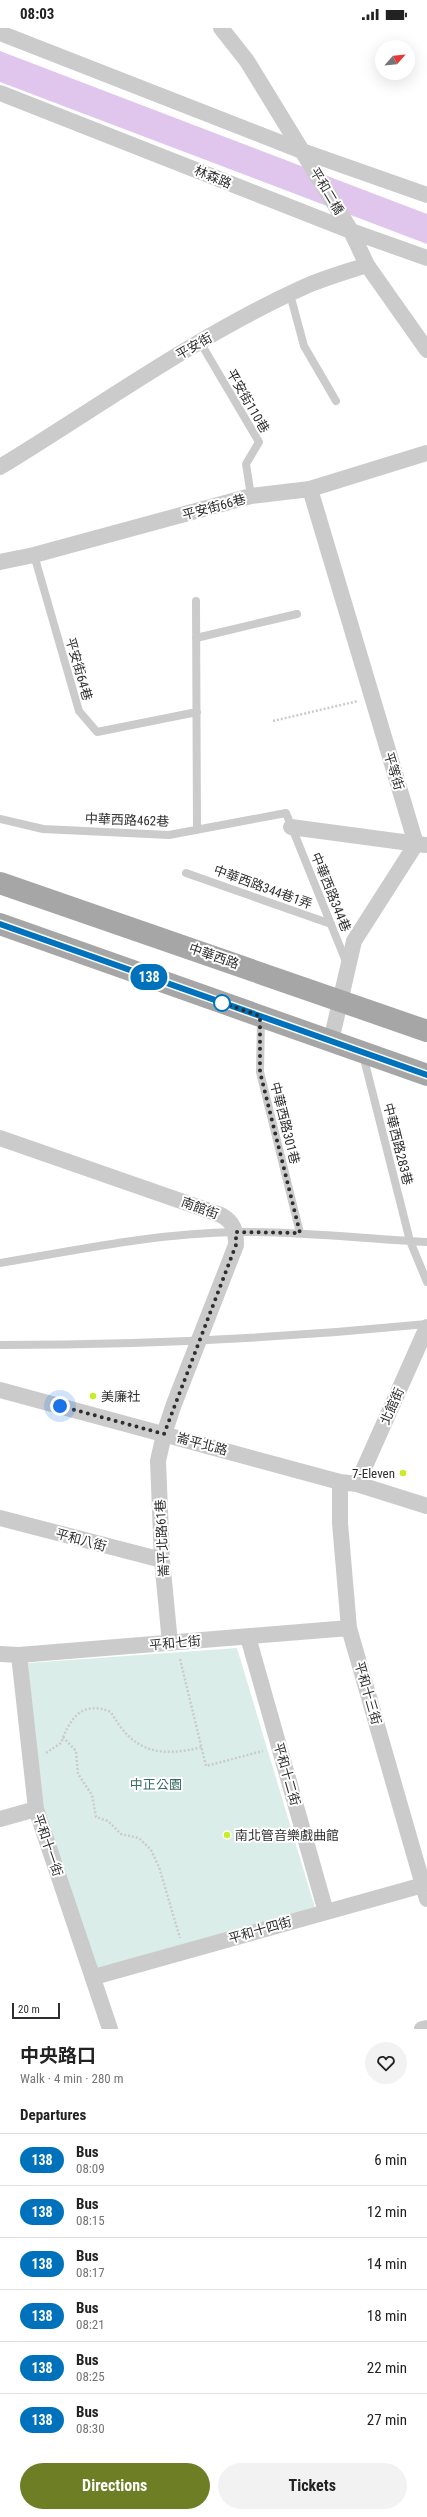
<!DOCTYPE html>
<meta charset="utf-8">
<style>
body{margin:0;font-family:"Roboto Condensed","Noto Sans TC",sans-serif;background:#f2f2f2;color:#222;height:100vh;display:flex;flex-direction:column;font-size:15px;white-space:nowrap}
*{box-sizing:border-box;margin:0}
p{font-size:13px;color:#767676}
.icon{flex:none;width:22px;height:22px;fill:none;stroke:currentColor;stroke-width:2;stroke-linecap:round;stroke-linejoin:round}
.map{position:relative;height:2001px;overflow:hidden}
.panel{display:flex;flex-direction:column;background:#fff;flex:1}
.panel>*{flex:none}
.badge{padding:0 8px;border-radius:13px;font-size:14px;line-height:26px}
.needle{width:26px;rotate:63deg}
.buttons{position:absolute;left:375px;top:12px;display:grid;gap:8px}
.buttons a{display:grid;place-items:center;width:40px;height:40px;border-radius:50%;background:#fff;box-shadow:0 4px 16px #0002;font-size:20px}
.scale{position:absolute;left:12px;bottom:10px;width:48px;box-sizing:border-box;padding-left:4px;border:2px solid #2e2e2e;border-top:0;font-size:11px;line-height:14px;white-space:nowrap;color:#2e2e2e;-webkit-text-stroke:3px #fff;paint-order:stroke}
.you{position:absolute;width:20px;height:20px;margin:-10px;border:3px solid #fff;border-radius:50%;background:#1a73e8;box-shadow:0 0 0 6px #1a73e833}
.map>.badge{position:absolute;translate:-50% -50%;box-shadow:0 0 0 2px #fff}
h2{padding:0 20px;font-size:15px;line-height:36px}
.round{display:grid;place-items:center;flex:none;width:42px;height:42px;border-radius:21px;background:#f2f2f2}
.headline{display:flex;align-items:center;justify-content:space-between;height:68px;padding:0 20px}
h1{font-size:19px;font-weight:700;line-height:30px}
.cta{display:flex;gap:8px;margin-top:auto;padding:8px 20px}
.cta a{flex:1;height:46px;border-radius:24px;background:#6d7e25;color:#fff;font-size:16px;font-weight:700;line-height:46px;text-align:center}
.cta a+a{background:#f2f2f2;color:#222}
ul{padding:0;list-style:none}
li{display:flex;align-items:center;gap:12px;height:52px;padding:0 20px;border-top:1px solid #e0e0e0}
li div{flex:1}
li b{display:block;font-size:15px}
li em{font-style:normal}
li .badge{min-width:44px;font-weight:700;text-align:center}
.status{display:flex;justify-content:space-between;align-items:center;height:28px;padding:0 20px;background:#fff;direction:ltr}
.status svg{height:11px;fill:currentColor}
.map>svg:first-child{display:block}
</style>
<div class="status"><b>08:03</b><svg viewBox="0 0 49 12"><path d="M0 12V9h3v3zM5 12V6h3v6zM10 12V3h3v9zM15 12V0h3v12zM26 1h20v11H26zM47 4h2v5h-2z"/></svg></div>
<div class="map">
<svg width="427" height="2001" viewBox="0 0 427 2001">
<rect width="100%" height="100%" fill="#fff"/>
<path fill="#dbede8" d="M237,1620L315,1880L96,1944L41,1780L28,1635Z"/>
<path fill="#e0c6ed" d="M0,23L427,186V216L0,54Z"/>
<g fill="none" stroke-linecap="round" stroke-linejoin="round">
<path stroke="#cbcbcb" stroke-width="2.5" stroke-dasharray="2 2" stroke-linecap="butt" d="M273,693L358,673
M180,1631L206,1738L263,1723
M63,1709L76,1723L78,1746L92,1767L96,1789L108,1793L121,1806L139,1810L151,1822L159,1839L180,1910
M46,1725L61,1715C70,1690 82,1672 111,1684C133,1724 159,1730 202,1719"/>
<path stroke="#cbcbcb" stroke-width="8" d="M290,266L304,318L336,373
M200,314L259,414L246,436L251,468
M34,527L79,683L97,704L197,684
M196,573L197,802
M196,610L297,586
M0,791L43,801L169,807L286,785L347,936
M186,845L331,896
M261,989L260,1044L300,1205
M363,1027L410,1213L427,1254
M0,1235C78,1222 157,1205 237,1204C300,1203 364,1211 427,1214
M0,1317C143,1317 285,1310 427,1296"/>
<path stroke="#cbcbcb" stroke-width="16" d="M0,5L302,123L427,167
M0,65L351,203L427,230
M367,237L427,322
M0,439C100,378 196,308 304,259C324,250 346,244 367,237L351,203L247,33L221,0
M310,461L416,816L354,913L331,1013
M0,534L34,527L251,468L310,461L427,425
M291,799L425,817
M0,1110L221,1187C234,1194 236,1203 236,1217L174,1376L164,1406L158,1433L162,1532L170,1615
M0,1362L340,1454L357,1456L427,1478
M340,1454V1495L349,1600L427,1871
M357,1456L427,1299
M0,1490L162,1532
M248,1609L326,1884
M0,1626L19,1627L349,1600
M19,1627L36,1781L110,2001
M0,1791L36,1781
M94,1949L427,1856
M422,2001L427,2000"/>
<path stroke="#a6a6a6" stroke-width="22" d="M0,855L427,1003
M0,896L427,1047"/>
</g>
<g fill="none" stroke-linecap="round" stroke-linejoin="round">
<defs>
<path id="line" d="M0,896L427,1047"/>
</defs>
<use href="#line" stroke="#fff" stroke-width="9"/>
<use href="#line" stroke="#0072bc" stroke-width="6"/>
<path stroke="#2e2e2e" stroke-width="4" stroke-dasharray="0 7.2" d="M60,1378L164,1406L236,1217V1204L300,1205L260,1044V988L217,973L222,975"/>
</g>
<circle fill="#fff" stroke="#0072bc" stroke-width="2" cx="222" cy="975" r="8"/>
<g fill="#c8ee28" stroke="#fff" stroke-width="1.5">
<circle cx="93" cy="1368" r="4"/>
<circle cx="403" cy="1445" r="4"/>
<circle cx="227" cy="1807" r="4"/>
</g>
<g text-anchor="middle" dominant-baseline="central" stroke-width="4" stroke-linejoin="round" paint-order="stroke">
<g font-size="13" fill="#2e2e2e" stroke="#fff">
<text transform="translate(213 149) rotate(22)">林森路</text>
<text transform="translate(327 163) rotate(59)">平和二橋</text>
<text transform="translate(194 318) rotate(-30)">平安街</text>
<text transform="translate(248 373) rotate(60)">平安街110巷</text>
<text transform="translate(214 479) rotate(-15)">平安街66巷</text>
<text transform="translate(79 641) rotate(74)">平安街64巷</text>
<text transform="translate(394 743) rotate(73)">平等街</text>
<text transform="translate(127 792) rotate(2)">中華西路462巷</text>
<text transform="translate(263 859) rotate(20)">中華西路344巷1弄</text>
<text transform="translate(331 864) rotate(68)">中華西路344巷</text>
<text transform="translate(214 928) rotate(19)">中華西路</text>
<text transform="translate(285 1095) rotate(76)">中華西路301巷</text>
<text transform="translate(398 1116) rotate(76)">中華西路283巷</text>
<text transform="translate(200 1180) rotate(20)">南館街</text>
<text transform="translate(392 1378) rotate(-66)">北館街</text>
<text transform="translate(202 1416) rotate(15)">崙平北路</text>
<text transform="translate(162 1510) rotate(-93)">崙平北路61巷</text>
<text transform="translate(81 1512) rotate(15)">平和八街</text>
<text transform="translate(175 1615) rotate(-5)">平和七街</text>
<text transform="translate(368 1665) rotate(74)">平和十三街</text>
<text transform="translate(287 1746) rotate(74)">平和十二街</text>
<text transform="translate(48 1817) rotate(71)">平和十一街</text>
<text transform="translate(260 1902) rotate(-16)">平和十四街</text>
</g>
<g font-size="13" fill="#2e2e2e" stroke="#fff" text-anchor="start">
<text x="101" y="1368">美廉社</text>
<text x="395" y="1445" text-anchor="end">7-Eleven</text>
<text x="235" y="1807">南北管音樂戲曲館</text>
</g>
<g font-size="13" fill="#396d62" stroke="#fff">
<text x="156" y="1756">中正公園</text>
</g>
</g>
</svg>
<div class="buttons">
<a><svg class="needle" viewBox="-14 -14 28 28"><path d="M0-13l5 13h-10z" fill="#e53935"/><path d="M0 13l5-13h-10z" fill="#767676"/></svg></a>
</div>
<div class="scale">20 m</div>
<div class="you" style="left:60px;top:1378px"></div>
<b class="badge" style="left:149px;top:949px;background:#0072bc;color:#fff">138</b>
</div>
<section class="panel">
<div class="headline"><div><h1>中央路口</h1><p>Walk · 4 min · 280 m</p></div><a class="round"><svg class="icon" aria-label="heart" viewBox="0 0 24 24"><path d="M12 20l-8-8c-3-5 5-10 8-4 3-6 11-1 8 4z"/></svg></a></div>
<h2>Departures</h2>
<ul>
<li><span class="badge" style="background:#0072bc;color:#fff">138</span><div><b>Bus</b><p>08:09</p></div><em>6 min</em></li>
<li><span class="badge" style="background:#0072bc;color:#fff">138</span><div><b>Bus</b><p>08:15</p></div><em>12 min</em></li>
<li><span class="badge" style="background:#0072bc;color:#fff">138</span><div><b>Bus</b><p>08:17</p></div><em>14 min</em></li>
<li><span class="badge" style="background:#0072bc;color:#fff">138</span><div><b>Bus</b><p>08:21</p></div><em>18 min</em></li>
<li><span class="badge" style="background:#0072bc;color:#fff">138</span><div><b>Bus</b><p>08:25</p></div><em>22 min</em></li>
<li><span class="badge" style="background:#0072bc;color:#fff">138</span><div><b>Bus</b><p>08:30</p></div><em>27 min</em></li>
</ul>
<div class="cta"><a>Directions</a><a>Tickets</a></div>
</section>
